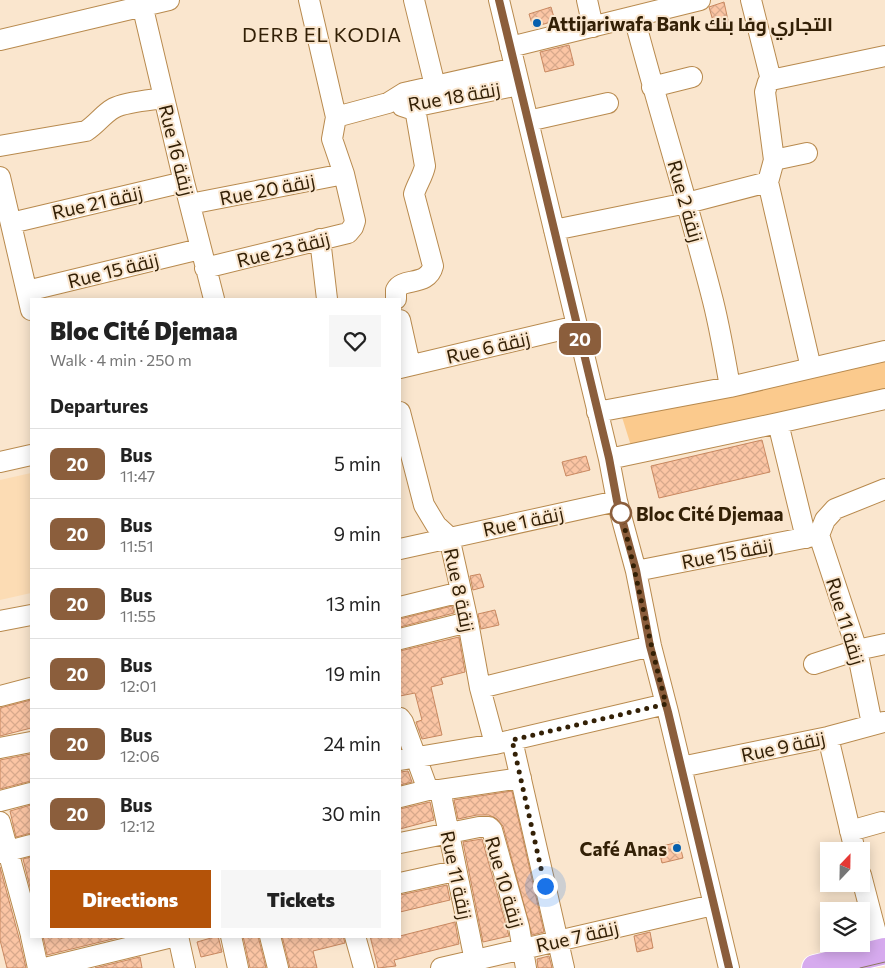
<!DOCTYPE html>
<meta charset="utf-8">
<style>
body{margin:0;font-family:Commissioner,Cairo,sans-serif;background:#f6f6f6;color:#222;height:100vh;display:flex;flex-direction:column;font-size:19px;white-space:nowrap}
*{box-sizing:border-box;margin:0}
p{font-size:16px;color:#767676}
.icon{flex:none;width:28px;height:28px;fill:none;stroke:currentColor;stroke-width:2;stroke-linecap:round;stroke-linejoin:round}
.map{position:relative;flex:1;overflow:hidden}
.side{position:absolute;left:30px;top:298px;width:371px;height:640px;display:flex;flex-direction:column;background:#fff;border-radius:0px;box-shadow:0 2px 12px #0003}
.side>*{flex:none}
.badge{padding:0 10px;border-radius:8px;font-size:18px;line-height:32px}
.needle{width:32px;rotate:22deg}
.tools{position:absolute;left:820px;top:842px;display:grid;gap:10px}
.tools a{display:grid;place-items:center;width:50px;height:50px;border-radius:0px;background:#fff;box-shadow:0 2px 12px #0003;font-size:25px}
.you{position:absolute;width:25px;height:25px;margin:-12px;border:4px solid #fff;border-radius:50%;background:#1a73e8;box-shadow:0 0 0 8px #1a73e833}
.map>.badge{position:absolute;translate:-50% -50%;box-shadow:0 0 0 2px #fff}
h2{padding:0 20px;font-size:19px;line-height:45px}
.round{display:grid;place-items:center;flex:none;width:52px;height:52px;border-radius:0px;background:#f6f6f6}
.summary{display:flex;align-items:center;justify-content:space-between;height:85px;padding:0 20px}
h1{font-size:24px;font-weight:800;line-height:38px}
.action{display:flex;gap:10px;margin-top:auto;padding:10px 20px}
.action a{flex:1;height:58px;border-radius:0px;background:#b45309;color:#fff;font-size:20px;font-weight:800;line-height:58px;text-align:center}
.action a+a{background:#f6f6f6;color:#222}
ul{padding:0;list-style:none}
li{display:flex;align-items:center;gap:15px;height:70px;padding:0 20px;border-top:1px solid #e0e0e0}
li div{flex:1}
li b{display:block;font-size:19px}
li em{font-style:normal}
li .badge{min-width:55px;font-weight:700;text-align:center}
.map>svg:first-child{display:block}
</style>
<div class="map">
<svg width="885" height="968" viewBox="0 0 885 968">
<defs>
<pattern id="building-cross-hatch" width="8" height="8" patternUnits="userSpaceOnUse" patternTransform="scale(1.25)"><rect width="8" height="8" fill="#fbc5a4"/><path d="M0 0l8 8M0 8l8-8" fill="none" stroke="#d8a98c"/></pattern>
</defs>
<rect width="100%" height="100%" fill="#fae6ce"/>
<path fill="#fcdcb4" d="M31,473V593L0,600V480Z"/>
<path fill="#fbca8d" d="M885,357V392L632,449L622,417L731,390Z"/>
<path fill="url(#building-cross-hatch)" stroke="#c88860" d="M724,2L729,25L715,28L709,7Z
M551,7L555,21L533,27L529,14Z
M569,45L574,65L545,72L540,52Z
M762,440L770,472L659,498L651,466Z
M586,456L590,470L566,476L562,462Z
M480,574L484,587L473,590L470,576Z
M452,606L454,613L400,627V619Z
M495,610L499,625L481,629L478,614Z
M459,637L465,672L441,678L443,684L431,687L442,735L422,739L416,722L422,720L415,693L400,696V651Z
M31,700V728L0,736V708Z
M31,754V781L0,789V760Z
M408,771L412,782L400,785V772Z
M512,791L544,932L532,935L503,826L497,819L489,815H477L458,819L454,800Z
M430,802L434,820L400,829V809Z
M31,805V833L16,837L10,811Z
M482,839L509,936L483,942L463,842Z
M679,842L683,858L662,863L658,847Z
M31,857V891L23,859Z
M0,867L19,938L26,968H7L0,940Z
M447,885L450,900L400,912V895Z
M455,922L459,944L394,960L396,966L378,968L370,936H400Z
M650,932L653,948L637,952L634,936Z
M43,936H125L47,955Z
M218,936L222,952L201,957L197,942Z
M243,936H258L266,968H250Z
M282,936H343L345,943L313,951L317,968H290Z
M549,956L552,968H538L537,959Z
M140,957L142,968H95Z"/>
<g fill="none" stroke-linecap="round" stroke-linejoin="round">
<defs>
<path id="minor" d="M141,0L184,182L214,299
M414,0L438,98
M499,0L609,459L617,501L636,571L651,646L668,712L729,968
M587,0L593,27
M751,0L771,80
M634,17C659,112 689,206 713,301C720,329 725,358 730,387
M0,40L169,0
M510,47L700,0
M652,87L692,77
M402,106L408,108L519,85
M336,117L388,103L404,93L515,68
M528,121L608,103
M0,146L86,131C97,124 103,114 114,108C125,102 151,100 164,98
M774,160L807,153
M0,177L31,310
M190,204L344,174
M11,223L184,182
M554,230L687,203L768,182
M320,239L327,299
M205,268L348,233L353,227L355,221L344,174L332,139L336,117L309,0
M27,291L200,249
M396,299C396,298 396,291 396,290C402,277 428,287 433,266L414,194C417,184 423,176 425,166L412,91
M400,320L410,365
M400,368L577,326
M811,368L768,182L774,160L765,92L768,82L771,80L885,56
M400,412L424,505L436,525L449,537L468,622L480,688L495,744
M597,412L730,387L885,351
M778,423L806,538
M609,459L778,423L885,399
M0,462L31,455
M400,549L617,501
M636,571L819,535
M400,607L461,592
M0,621L31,615
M400,639L468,622
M814,664L857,650L885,644
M480,688L651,646
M0,696L31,688
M400,718L403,722L428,790
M872,724L857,650L819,535L825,520L835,509L885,489
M828,737L855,851
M512,740L564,968
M0,748L31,742
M400,760L495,744L666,704
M681,767L828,737L884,722
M440,790L475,961
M400,797L428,790H440L521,778
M0,801L31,793
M0,822L31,935
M850,831L882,822
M400,843L479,827H489L492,830L519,927L526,968
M0,853L31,845
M861,875L881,952
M400,883L455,871
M31,936L38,968
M178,936L185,968
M231,936L238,968
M270,936L278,968
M355,936L364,968
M45,968L176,936
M441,968L713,905"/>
<path id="major" d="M815,968L885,951"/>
</defs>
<use href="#minor" stroke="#b88a4e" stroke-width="22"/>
<use href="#major" stroke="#fff" stroke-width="28"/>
<use href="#minor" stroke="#fff" stroke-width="20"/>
<use href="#major" stroke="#d6aaee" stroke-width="26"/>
<path stroke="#8b785e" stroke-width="1" d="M860,968L885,962"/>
</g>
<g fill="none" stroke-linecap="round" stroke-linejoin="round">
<defs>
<path id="line" d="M499,0L609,458L617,501L636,570L650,646L668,712L729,968"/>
</defs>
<use href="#line" stroke="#fff" stroke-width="11"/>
<use href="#line" stroke="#8b5e3c" stroke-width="8"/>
<path stroke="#332006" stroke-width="5" stroke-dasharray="0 9" d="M545,886L512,740L666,704C649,641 637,577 621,513"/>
</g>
<g fill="#0760ae" stroke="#fae6ce" stroke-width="2">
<circle cx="537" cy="23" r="5"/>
<circle cx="677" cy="848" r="5"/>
</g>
<circle fill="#fff" stroke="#8b5e3c" stroke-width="2.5" cx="621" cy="513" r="10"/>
<g text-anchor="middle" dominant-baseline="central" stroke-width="4" stroke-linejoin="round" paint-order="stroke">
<g font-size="19" font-weight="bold" fill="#332006" stroke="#fae6ce" text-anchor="start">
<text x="547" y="23">Attijariwafa Bank التجاري وفا بنك</text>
<text x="667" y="848" text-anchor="end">Café Anas</text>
</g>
<g font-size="19" fill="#332006" stroke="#fae6ce">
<text transform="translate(454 96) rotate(-10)">Rue 18 زنقة</text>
<text transform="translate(177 150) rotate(76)">Rue 16 زنقة</text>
<text transform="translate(267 189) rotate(-11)">Rue 20 زنقة</text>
<text transform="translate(686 201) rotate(74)">Rue 2 زنقة</text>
<text transform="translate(97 202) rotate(-13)">Rue 21 زنقة</text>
<text transform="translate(283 249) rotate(-14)">Rue 23 زنقة</text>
<text transform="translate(113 270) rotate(-14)">Rue 15 زنقة</text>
<text transform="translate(488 347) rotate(-13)">Rue 6 زنقة</text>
<text transform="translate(523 521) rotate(-12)">Rue 1 زنقة</text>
<text transform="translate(727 553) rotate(-11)">Rue 15 زنقة</text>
<text transform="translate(460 590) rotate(78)">Rue 8 زنقة</text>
<text transform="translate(846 621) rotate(73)">Rue 11 زنقة</text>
<text transform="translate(783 746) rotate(-12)">Rue 9 زنقة</text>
<text transform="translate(457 875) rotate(78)">Rue 11 زنقة</text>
<text transform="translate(505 882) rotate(74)">Rue 10 زنقة</text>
<text transform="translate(577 936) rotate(-13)">Rue 7 زنقة</text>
</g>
<g font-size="19" font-weight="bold" fill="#332006" stroke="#fae6ce" text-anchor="start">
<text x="636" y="513">Bloc Cité Djemaa</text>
</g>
<g font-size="20" letter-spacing="1" fill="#332006" stroke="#fae6ce">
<text x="322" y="34">DERB EL KODIA</text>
</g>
</g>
</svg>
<div class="tools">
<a><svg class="needle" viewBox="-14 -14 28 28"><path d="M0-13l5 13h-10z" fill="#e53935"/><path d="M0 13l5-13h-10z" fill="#767676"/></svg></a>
<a><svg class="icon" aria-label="layers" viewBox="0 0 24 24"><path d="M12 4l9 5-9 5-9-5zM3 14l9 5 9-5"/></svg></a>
</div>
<div class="you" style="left:545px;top:886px"></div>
<b class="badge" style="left:580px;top:339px;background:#8b5e3c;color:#fff">20</b>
<section class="side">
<div class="summary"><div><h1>Bloc Cité Djemaa</h1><p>Walk · 4 min · 250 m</p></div><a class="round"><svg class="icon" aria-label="heart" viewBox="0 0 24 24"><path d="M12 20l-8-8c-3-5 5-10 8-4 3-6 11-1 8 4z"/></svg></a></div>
<h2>Departures</h2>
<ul>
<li><span class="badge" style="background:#8b5e3c;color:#fff">20</span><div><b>Bus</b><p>11:47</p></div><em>5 min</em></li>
<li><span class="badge" style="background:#8b5e3c;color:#fff">20</span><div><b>Bus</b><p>11:51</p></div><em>9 min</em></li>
<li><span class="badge" style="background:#8b5e3c;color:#fff">20</span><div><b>Bus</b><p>11:55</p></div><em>13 min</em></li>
<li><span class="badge" style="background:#8b5e3c;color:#fff">20</span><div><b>Bus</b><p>12:01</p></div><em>19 min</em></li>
<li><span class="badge" style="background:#8b5e3c;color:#fff">20</span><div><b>Bus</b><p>12:06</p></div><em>24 min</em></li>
<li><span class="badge" style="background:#8b5e3c;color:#fff">20</span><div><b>Bus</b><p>12:12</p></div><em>30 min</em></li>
</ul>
<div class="action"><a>Directions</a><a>Tickets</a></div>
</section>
</div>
